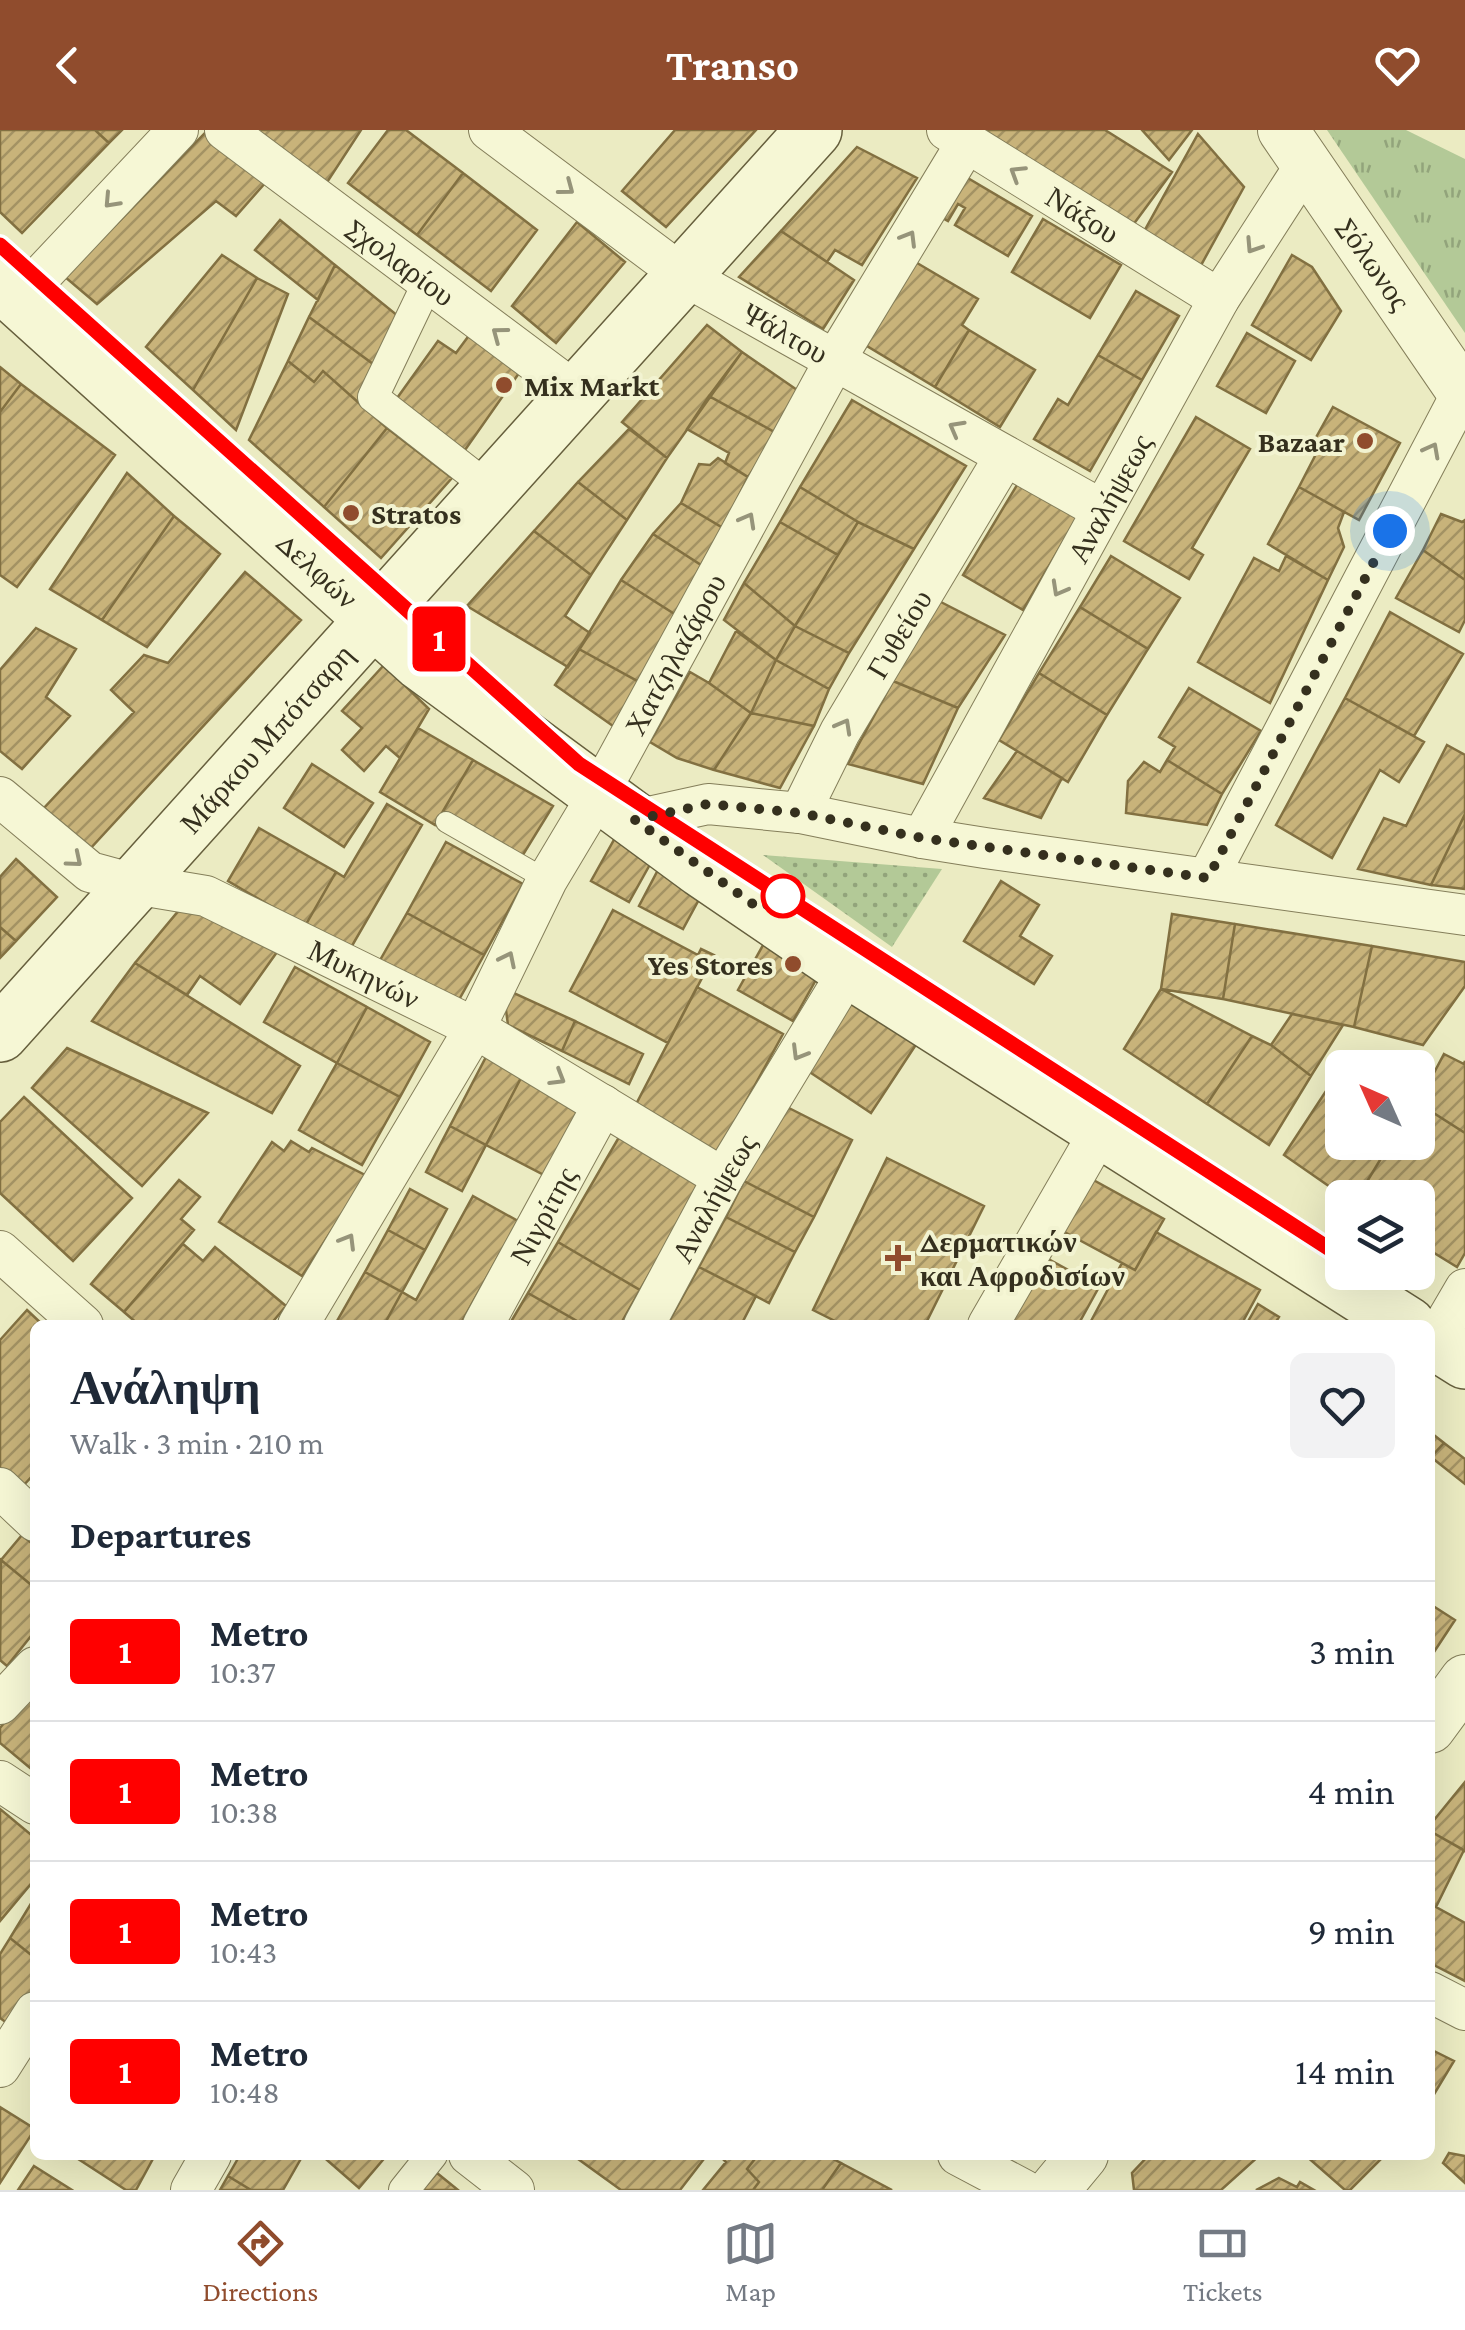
<!DOCTYPE html>
<meta charset="utf-8">
<style>
body{margin:0;font-family:"Crimson Pro",serif;background:#f2f2f3;color:#1f2937;height:100vh;display:flex;flex-direction:column;font-size:38px;white-space:nowrap}
*{box-sizing:border-box;margin:0}
p{font-size:32px;color:#747a83}
.icon{flex:none;width:55px;height:55px;fill:none;stroke:currentColor;stroke-width:2;stroke-linecap:round;stroke-linejoin:round}
.map{position:relative;flex:1;overflow:hidden}
.sheet{position:absolute;left:30px;top:1190px;width:1405px;height:840px;display:flex;flex-direction:column;background:#fff;border-radius:15px;box-shadow:0 10px 40px #0002}
.sheet>*{flex:none}
.badge{padding:0 20px;border-radius:8px;font-size:35px;line-height:65px}
.needle{width:65px;rotate:315deg}
.buttons{position:absolute;left:1325px;top:920px;display:grid;gap:20px}
.buttons a{display:grid;place-items:center;width:110px;height:110px;border-radius:15px;background:#fff;box-shadow:0 10px 40px #0002;font-size:50px}
.you{position:absolute;width:50px;height:50px;margin:-25px;border:8px solid #fff;border-radius:50%;background:#1a73e8;box-shadow:0 0 0 15px #1a73e833}
.map>.badge{position:absolute;translate:-50% -50%;box-shadow:0 0 0 5px #fff}
h2{padding:0 40px;font-size:38px;line-height:90px}
.round{display:grid;place-items:center;flex:none;width:105px;height:105px;border-radius:15px;background:#f2f2f3}
.head{display:flex;align-items:center;justify-content:space-between;height:170px;padding:0 40px}
h1{font-size:48px;font-weight:700;line-height:75px}
ul{padding:0;list-style:none}
li{display:flex;align-items:center;gap:30px;height:140px;padding:0 40px;border-top:2px solid #e0e1e3}
li div{flex:1}
li b{display:block;font-size:38px}
li em{font-style:normal}
li .badge{min-width:110px;font-weight:700;text-align:center}
header{display:flex;justify-content:space-between;align-items:center;height:130px;padding:0 40px;background:#904c2d;color:#fff;font-size:45px;font-weight:700}
.dock{display:flex;justify-content:space-around;align-items:center;height:140px;border-top:2px solid #e0e1e3;background:#fff;font-size:28px;color:#747a83}
.dock a{display:grid;justify-items:center;gap:5px}
.dock .selected{color:#904c2d}
.map>svg:first-child{display:block}
</style>
<header><svg class="icon" aria-label="back" viewBox="0 0 24 24"><path d="M15 5l-7 7 7 7"/></svg>Transo<svg class="icon" aria-label="heart" viewBox="0 0 24 24"><path d="M12 20l-8-8c-3-5 5-10 8-4 3-6 11-1 8 4z"/></svg></header>
<div class="map">
<svg width="1465" height="2060" viewBox="0 0 1465 2060">
<defs>
<pattern id="grass-tufts" width="24" height="20" patternUnits="userSpaceOnUse" patternTransform="scale(2.5)"><rect width="24" height="20" fill="#b3c997"/><path d="M3 7l-1-3M5 7V3M7 7l1-3M15 17l-1-3M17 17v-4M19 17l1-3" fill="none" stroke="#92a47b"/></pattern>
<pattern id="park-dots" width="8" height="8" patternUnits="userSpaceOnUse" patternTransform="scale(2.5)"><rect width="8" height="8" fill="#b3c997"/><path d="M2 2h.1M6 6h.1" fill="none" stroke="#92a47b" stroke-width="1.8" stroke-linecap="round"/></pattern>
<pattern id="building-hatch" width="6" height="6" patternUnits="userSpaceOnUse" patternTransform="scale(2.5)"><rect width="6" height="6" fill="#c8b37a"/><path d="M-1 1l2-2M0 6l6-6M5 7l2-2" fill="none" stroke="#a39263"/></pattern>
</defs>
<rect width="100%" height="100%" fill="#ebebc2"/>
<path fill="url(#grass-tufts)" d="M1327,0H1406L1465,29V203Z"/>
<path fill="url(#park-dots)" d="M763,725L942,739L892,817Z"/>
<path fill="url(#building-hatch)" stroke="#827041" stroke-width="2.5" d="M0,0H95L109,13L22,103L0,82Z
M95,0H122L109,13Z
M251,0H361L324,57Z
M388,0H406L463,43L417,105L348,53Z
M675,0H756L666,97L622,61Z
M982,0H1105L1172,42L1130,99Z
M1142,0H1192L1169,30Z
M206,2L267,51L236,86L216,71L97,174L65,147Z
M1198,4L1244,57L1194,148L1141,107Z
M857,17L917,48L862,135L835,120L827,132L781,101Z
M463,43L537,100L491,161L417,105Z
M961,44L1032,86L1008,126L955,95L965,78L958,74L948,91L937,85Z
M1043,89L1121,135L1090,188L1012,142Z
M280,90L335,135L318,170L255,120Z
M577,92L625,132L556,213L512,176Z
M781,101L854,150L823,199L739,147Z
M222,125L257,148L193,260L146,217Z
M1292,125L1312,137L1341,181L1311,230L1252,195Z
M912,130L978,169L962,195L969,200L935,257L862,213Z
M335,135L403,190L380,239L309,187Z
M257,148L288,164L236,300L193,260Z
M1136,161L1179,186L1142,250L1098,225Z
M309,187L380,239L360,274L323,241L314,252L288,231Z
M707,195L742,222L667,328L622,292Z
M473,200L524,236L465,320L395,271L438,211L456,223Z
M969,200L1035,240L1000,297L935,257Z
M1247,203L1295,231L1266,283L1217,256Z
M742,222L803,264L778,304L709,266Z
M1098,225L1142,250L1090,341L1034,309L1058,269L1068,275Z
M288,231L314,252L323,241L387,298L324,377L249,310Z
M0,237L21,254L0,282Z
M21,254L115,325L17,457L0,445V282Z
M709,266L778,304L748,347L725,333L729,323L687,299Z
M852,270L966,336L914,419L858,392L800,357Z
M1333,277L1400,313L1359,390L1299,357L1316,324L1309,320Z
M1196,287L1250,319L1192,418L1203,425L1189,449L1124,411Z
M387,298L452,348L381,428L324,377Z
M629,299L667,328L627,390L578,352Z
M718,328L748,347L723,398L681,373L699,334L710,335Z
M127,343L174,386L102,490L50,459Z
M1020,350L1079,385L1023,480L963,445Z
M578,352L627,390L591,445L534,401Z
M800,357L858,392L838,425L780,392Z
M1299,357L1344,382L1338,398L1344,417L1328,450L1268,414Z
M681,373L723,398L701,435L653,404Z
M1441,384L1462,392L1465,390V450L1423,420Z
M174,386L220,424L147,517L102,490Z
M780,392L838,425L795,496L744,453Z
M858,392L914,419L849,523L795,496Z
M534,401L591,445L565,486L590,503L568,537L467,476Z
M653,404L701,435L676,485L621,450Z
M1423,420L1465,450V490L1459,502L1396,468Z
M1111,426L1180,468L1148,519L1080,477Z
M1286,426L1328,450L1270,573L1198,532L1254,428L1279,441Z
M245,442L301,490L89,720L44,678L134,582L111,560L144,525L168,533Z
M621,450L676,485L641,553L579,519Z
M744,453L795,496L776,530L724,490Z
M935,469L1005,505L958,578L893,551Z
M1080,477L1148,519L1107,585L1039,543Z
M1390,482L1463,524L1414,606L1345,568Z
M795,496L849,523L829,559L776,530Z
M36,498L76,519L46,567L70,586L22,639L0,621V540Z
M736,501L776,530L751,583L709,553Z
M579,519L641,553L613,596L555,555Z
M776,530L829,559L814,596L751,583Z
M384,535L429,579L400,628L386,616L364,641L342,620L362,598L342,581Z
M690,542L709,553L751,583L714,640L677,628L650,612Z
M1039,543L1107,585L1068,652L999,610Z
M893,551L958,578L923,654L848,634Z
M1189,558L1261,601L1222,664L1167,630L1175,617L1159,607Z
M1345,568L1424,612L1399,652L1380,640L1332,728L1276,695Z
M751,583L814,596L780,658L714,640Z
M418,598L473,630L435,695L380,662Z
M1447,615L1465,625V684L1431,755L1358,739L1384,688L1406,696Z
M1017,621L1062,648L1041,688L984,668Z
M473,630L553,676L521,728L443,681Z
M1167,630L1222,664L1207,695L1126,683L1128,651L1144,632L1160,642Z
M312,634L373,673L344,717L284,678Z
M387,674L422,695L349,821L305,796L336,742L344,747Z
M1465,684V759L1431,755Z
M259,698L336,742L305,796L228,751Z
M615,708L653,729L629,772L591,751Z
M446,712L523,754L484,825L407,783Z
M16,729L57,767L16,811L0,797V747Z
M659,738L703,762L683,799L639,776Z
M1001,751L1039,775L1020,806L1052,826L1034,854L964,811Z
M190,767L277,822L240,874L200,846L187,865L135,833Z
M613,780L698,825L701,819L714,825L668,913L570,861Z
M407,783L484,825L456,875L379,832Z
M1172,784L1235,794L1223,869L1161,859Z
M1235,794L1372,816L1354,897L1223,869Z
M0,797L16,811L0,828Z
M772,799L827,830L793,891L738,860Z
M1372,816L1465,832V856L1423,915L1354,897Z
M135,833L300,936L272,983L92,891Z
M295,837L367,877L337,933L264,892Z
M697,857L783,904L715,1028L632,982Z
M503,858L575,891L562,921L508,895Z
M1161,859L1252,906L1207,974L1124,919Z
M848,868L917,913L871,983L802,937Z
M367,877L430,912L400,967L337,933Z
M1292,884L1343,895L1311,946L1271,915Z
M575,891L643,924L629,954L562,921Z
M1252,906L1271,915L1311,946L1269,1015L1207,974Z
M67,918L208,983L142,1056L32,958Z
M1444,924L1464,934L1465,931V1003L1418,973Z
M1349,926L1366,938H1342V1012H1391L1357,1068H1346L1284,1025Z
M486,927L522,946L486,1015L450,996Z
M337,933L400,967L362,1035L299,1000Z
M522,946L582,978L546,1046L486,1015Z
M24,967L132,1068L73,1131L0,1063V992Z
M1418,973L1465,1003V1123L1457,1137L1418,1113V1068H1357L1391,1012H1418Z
M783,975L852,1010L814,1087L744,1051Z
M450,996L486,1015L462,1061L426,1042Z
M622,1002L704,1050L640,1160L558,1112Z
M291,1011L309,1022L312,1018L367,1046L302,1146L219,1092L272,1012L284,1021Z
M887,1028L984,1076L925,1195H843L813,1180Z
M1088,1047L1164,1089L1135,1140L1059,1099Z
M179,1050L200,1067L181,1089L194,1100L124,1182L91,1154Z
M744,1051L814,1087L795,1122L726,1087Z
M410,1059L447,1079L425,1120L388,1100Z
M473,1066L518,1091L460,1195H384L402,1162L416,1170Z
M726,1087L795,1122L769,1173L699,1137Z
M388,1100L425,1120L402,1162L365,1142Z
M1156,1102L1260,1160L1241,1195H1097L1091,1191L1122,1133L1135,1140Z
M558,1112L640,1160L620,1195H584L528,1163Z
M183,1114L203,1131L215,1117L286,1176L270,1195H139L124,1182Z
M1043,1126L1099,1157L1078,1195H1004Z
M699,1137L756,1166L741,1195H667Z
M365,1142L402,1162L384,1195H344L337,1191Z
M528,1163L584,1195H509Z
M1258,1174L1279,1187L1274,1195H1246Z
M27,1180L43,1195H35V1343L21,1358L0,1339V1210Z
M1430,1302L1444,1313L1431,1327H1430Z
M1444,1313L1465,1329V1354L1431,1327Z
M22,1405L35,1416V1458L1,1430Z
M1,1430L35,1458V1501L7,1536L0,1530Z
M1430,1474L1455,1490L1430,1528Z
M35,1555V1642L0,1613V1598Z
M1465,1652V1721L1430,1701V1695Z
M0,1679L35,1708V1749L0,1791Z
M1430,1701L1464,1720L1436,1777L1465,1793V1851L1430,1833Z
M35,1767V1828L10,1808Z
M10,1808L35,1828V1859L11,1896L0,1888V1824Z
M1430,1919L1454,1931L1430,1971Z
M0,1977L35,1999L0,2053Z
M1449,2023L1465,2026V2053L1443,2033Z
M72,2025H155L136,2060H126Z
M240,2025H303L283,2060H251L228,2046Z
M331,2025H387L359,2058L327,2030Z
M575,2025H707L680,2060H621L574,2026Z
M719,2025H758L747,2039L759,2052L753,2060H703L726,2032Z
M758,2025H825L841,2033L822,2060H753L759,2052L747,2039Z
M1149,2025H1260L1221,2060H1134L1132,2043Z
M1305,2025H1385L1350,2060H1345Z
M841,2033L892,2060H822Z
M34,2036L72,2060H18Z
M437,2043L458,2060H422Z
M228,2046L251,2060H220Z
M1279,2048L1297,2057L1300,2052L1314,2060H1256Z"/>
<g fill="none" stroke-linecap="round" stroke-linejoin="round">
<defs>
<path id="service" d="M446,692L547,750"/>
<path id="pedestrian" d="M428,152L373,267L491,359
M404,2060L432,2025"/>
<g id="minor">
<path id="s1" d="M225,0L577,263"/>
<path id="s2" d="M489,0L683,145L1102,380"/>
<path id="s3" d="M947,0L1219,169"/>
<path d="M18,170L178,0"/>
<path id="s4" d="M0,667L90,742L134,754L206,766L475,898L723,1048"/>
<path id="s5" d="M800,683L840,602L1005,326"/>
<path d="M635,690L708,674L800,683L922,708L985,718L1465,785"/>
<path id="s6" d="M922,708L1219,169L1306,34"/>
<path d="M1208,747L1465,257"/>
<path d="M0,1121L83,1195"/>
<path id="s7" d="M298,1195L475,898L547,750L599,663L835,230L967,12"/>
<path id="s8" d="M483,1195L603,975"/>
<path id="s9" d="M644,1195L723,1048L849,840"/>
<path d="M988,1195L1100,1001"/>
<path d="M1434,1212L1465,1159"/>
<path d="M0,1358L35,1391"/>
<path d="M0,1574L35,1537"/>
<path d="M0,1651L35,1674"/>
<path d="M1430,1862L1465,1880"/>
<path d="M0,1937L35,1882"/>
<path d="M469,2025L514,2060"/>
<path d="M958,2025L1024,2060"/>
<path d="M191,2060L211,2025"/>
</g>
<g id="tertiary">
<path id="s10" d="M1283,0L1465,266"/>
<path d="M1430,1598L1465,1550"/>
<path d="M1054,2060L1083,2025"/>
</g>
<g id="secondary">
<path id="s11" d="M0,153L420,532L701,739L849,840L1408,1195"/>
<path id="s12" d="M0,904L814,0"/>
<path d="M1430,1209L1465,1231"/>
</g>
</defs>
<use href="#service" stroke="#847e5a" stroke-width="22"/>
<use href="#pedestrian" stroke="#847e5a" stroke-width="32"/>
<use href="#minor" stroke="#847e5a" stroke-width="42"/>
<use href="#tertiary" stroke="#847e5a" stroke-width="52"/>
<use href="#secondary" stroke="#665f3d" stroke-width="58"/>
<use href="#service" stroke="#f6f7d5" stroke-width="20"/>
<use href="#pedestrian" stroke="#f6f7d5" stroke-width="30"/>
<use href="#minor" stroke="#f6f7d5" stroke-width="40"/>
<use href="#tertiary" stroke="#f6f7d5" stroke-width="50"/>
<use href="#secondary" stroke="#f6f7d5" stroke-width="55"/>
</g>
<defs><path id="oneway-chevron" d="M-2-3.5L2.5 0L-2 3.5" fill="none" stroke-width="1.6" stroke-linecap="round" stroke-linejoin="round" transform="scale(2.5)"/></defs>
<g stroke="#96947a">
<use href="#oneway-chevron" transform="translate(1017 43) rotate(-148)"/>
<use href="#oneway-chevron" transform="translate(567 58) rotate(37)"/>
<use href="#oneway-chevron" transform="translate(111 71) rotate(133)"/>
<use href="#oneway-chevron" transform="translate(909 108) rotate(-59)"/>
<use href="#oneway-chevron" transform="translate(1253 116) rotate(123)"/>
<use href="#oneway-chevron" transform="translate(499 204) rotate(-143)"/>
<use href="#oneway-chevron" transform="translate(956 298) rotate(-151)"/>
<use href="#oneway-chevron" transform="translate(1432 320) rotate(-62)"/>
<use href="#oneway-chevron" transform="translate(748 390) rotate(-61)"/>
<use href="#oneway-chevron" transform="translate(1059 459) rotate(119)"/>
<use href="#oneway-chevron" transform="translate(844 596) rotate(-61)"/>
<use href="#oneway-chevron" transform="translate(75 730) rotate(40)"/>
<use href="#oneway-chevron" transform="translate(508 829) rotate(-64)"/>
<use href="#oneway-chevron" transform="translate(799 923) rotate(121)"/>
<use href="#oneway-chevron" transform="translate(558 948) rotate(31)"/>
<use href="#oneway-chevron" transform="translate(348 1111) rotate(-59)"/>
</g>
<g fill="none" stroke-linecap="round" stroke-linejoin="round">
<defs>
<path id="line" d="M0,115L579,634L1342,1127"/>
</defs>
<use href="#line" stroke="#fff" stroke-width="22"/>
<use href="#line" stroke="#f00" stroke-width="15"/>
<path stroke="#35301e" stroke-width="10" stroke-dasharray="0 18" d="M783,766L760,779L635,690L708,674L800,683L922,708L1208,748L1390,401"/>
</g>
<g fill="#904c2d" stroke="#f2f3d1" stroke-width="4">
<circle cx="504" cy="255" r="10"/>
<circle cx="1365" cy="311" r="10"/>
<circle cx="351" cy="383" r="10"/>
<circle cx="793" cy="834" r="10"/>
<path d="M893 1113h10v10h10v10h-10v10h-10v-10h-10v-10h10z"/>
</g>
<circle fill="#fff" stroke="#f00" stroke-width="5" cx="783" cy="766" r="20"/>
<g text-anchor="middle" dominant-baseline="central" stroke-width="8" stroke-linejoin="round" paint-order="stroke">
<g font-size="30" fill="#35301e" stroke="#f2f3d1">
<text stroke="none"><textPath href="#s3" startOffset="160">Νάξου</textPath></text>
<text stroke="none"><textPath href="#s1" startOffset="220">Σχολαρίου</textPath></text>
<text stroke="none"><textPath href="#s10" startOffset="162">Σόλωνος</textPath></text>
<text stroke="none"><textPath href="#s2" startOffset="360">Ψάλτου</textPath></text>
<text stroke="none"><textPath href="#s6" startOffset="388">Αναλήψεως</textPath></text>
<text stroke="none"><textPath href="#s11" startOffset="428">Δελφών</textPath></text>
<text stroke="none"><textPath href="#s5" startOffset="205">Γυθείου</textPath></text>
<text stroke="none"><textPath href="#s7" startOffset="770">Χατζηλαζάρου</textPath></text>
<text stroke="none"><textPath href="#s12" startOffset="398">Μάρκου Μπότσαρη</textPath></text>
<text stroke="none"><textPath href="#s4" startOffset="412">Μυκηνών</textPath></text>
<text stroke="none"><textPath href="#s9" startOffset="145">Αναλήψεως</textPath></text>
<text stroke="none"><textPath href="#s8" startOffset="125">Νιγρίτης</textPath></text>
</g>
<g font-size="30" font-weight="bold" fill="#35301e" stroke="#f2f3d1" text-anchor="start">
<text x="524" y="255">Mix Markt</text>
<text x="1345" y="311" text-anchor="end">Bazaar</text>
<text x="371" y="383">Stratos</text>
<text x="773" y="834" text-anchor="end">Yes Stores</text>
<text x="920" y="1111">Δερματικών<tspan x="920" dy="34">και Αφροδισίων</tspan></text>
</g>
</g>
</svg>
<div class="buttons">
<a><svg class="needle" viewBox="-14 -14 28 28"><path d="M0-13l5 13h-10z" fill="#e53935"/><path d="M0 13l5-13h-10z" fill="#747a83"/></svg></a>
<a><svg class="icon" aria-label="layers" viewBox="0 0 24 24"><path d="M12 4l9 5-9 5-9-5zM3 14l9 5 9-5"/></svg></a>
</div>
<div class="you" style="left:1390px;top:401px"></div>
<b class="badge" style="left:439px;top:509px;background:#f00;color:#fff">1</b>
<section class="sheet">
<div class="head"><div><h1>Ανάληψη</h1><p>Walk · 3 min · 210 m</p></div><a class="round"><svg class="icon" aria-label="heart" viewBox="0 0 24 24"><path d="M12 20l-8-8c-3-5 5-10 8-4 3-6 11-1 8 4z"/></svg></a></div>
<h2>Departures</h2>
<ul>
<li><span class="badge" style="background:#f00;color:#fff">1</span><div><b>Metro</b><p>10:37</p></div><em>3 min</em></li>
<li><span class="badge" style="background:#f00;color:#fff">1</span><div><b>Metro</b><p>10:38</p></div><em>4 min</em></li>
<li><span class="badge" style="background:#f00;color:#fff">1</span><div><b>Metro</b><p>10:43</p></div><em>9 min</em></li>
<li><span class="badge" style="background:#f00;color:#fff">1</span><div><b>Metro</b><p>10:48</p></div><em>14 min</em></li>
</ul>
</section>
</div>
<nav class="dock">
<a class="selected"><svg class="icon" aria-label="directions" viewBox="0 0 24 24"><path d="M12 3l9 9-9 9-9-9zM9 14v-3h6M13 9l2 2-2 2"/></svg>Directions</a>
<a><svg class="icon" aria-label="map" viewBox="0 0 24 24"><path d="M3 6l6-2 6 2 6-2v14l-6 2-6-2-6 2zM9 4v14M15 6v14"/></svg>Map</a>
<a><svg class="icon" aria-label="tickets" viewBox="0 0 24 24"><path d="M3 7h18v10H3zM15 7v10"/></svg>Tickets</a>
</nav>
